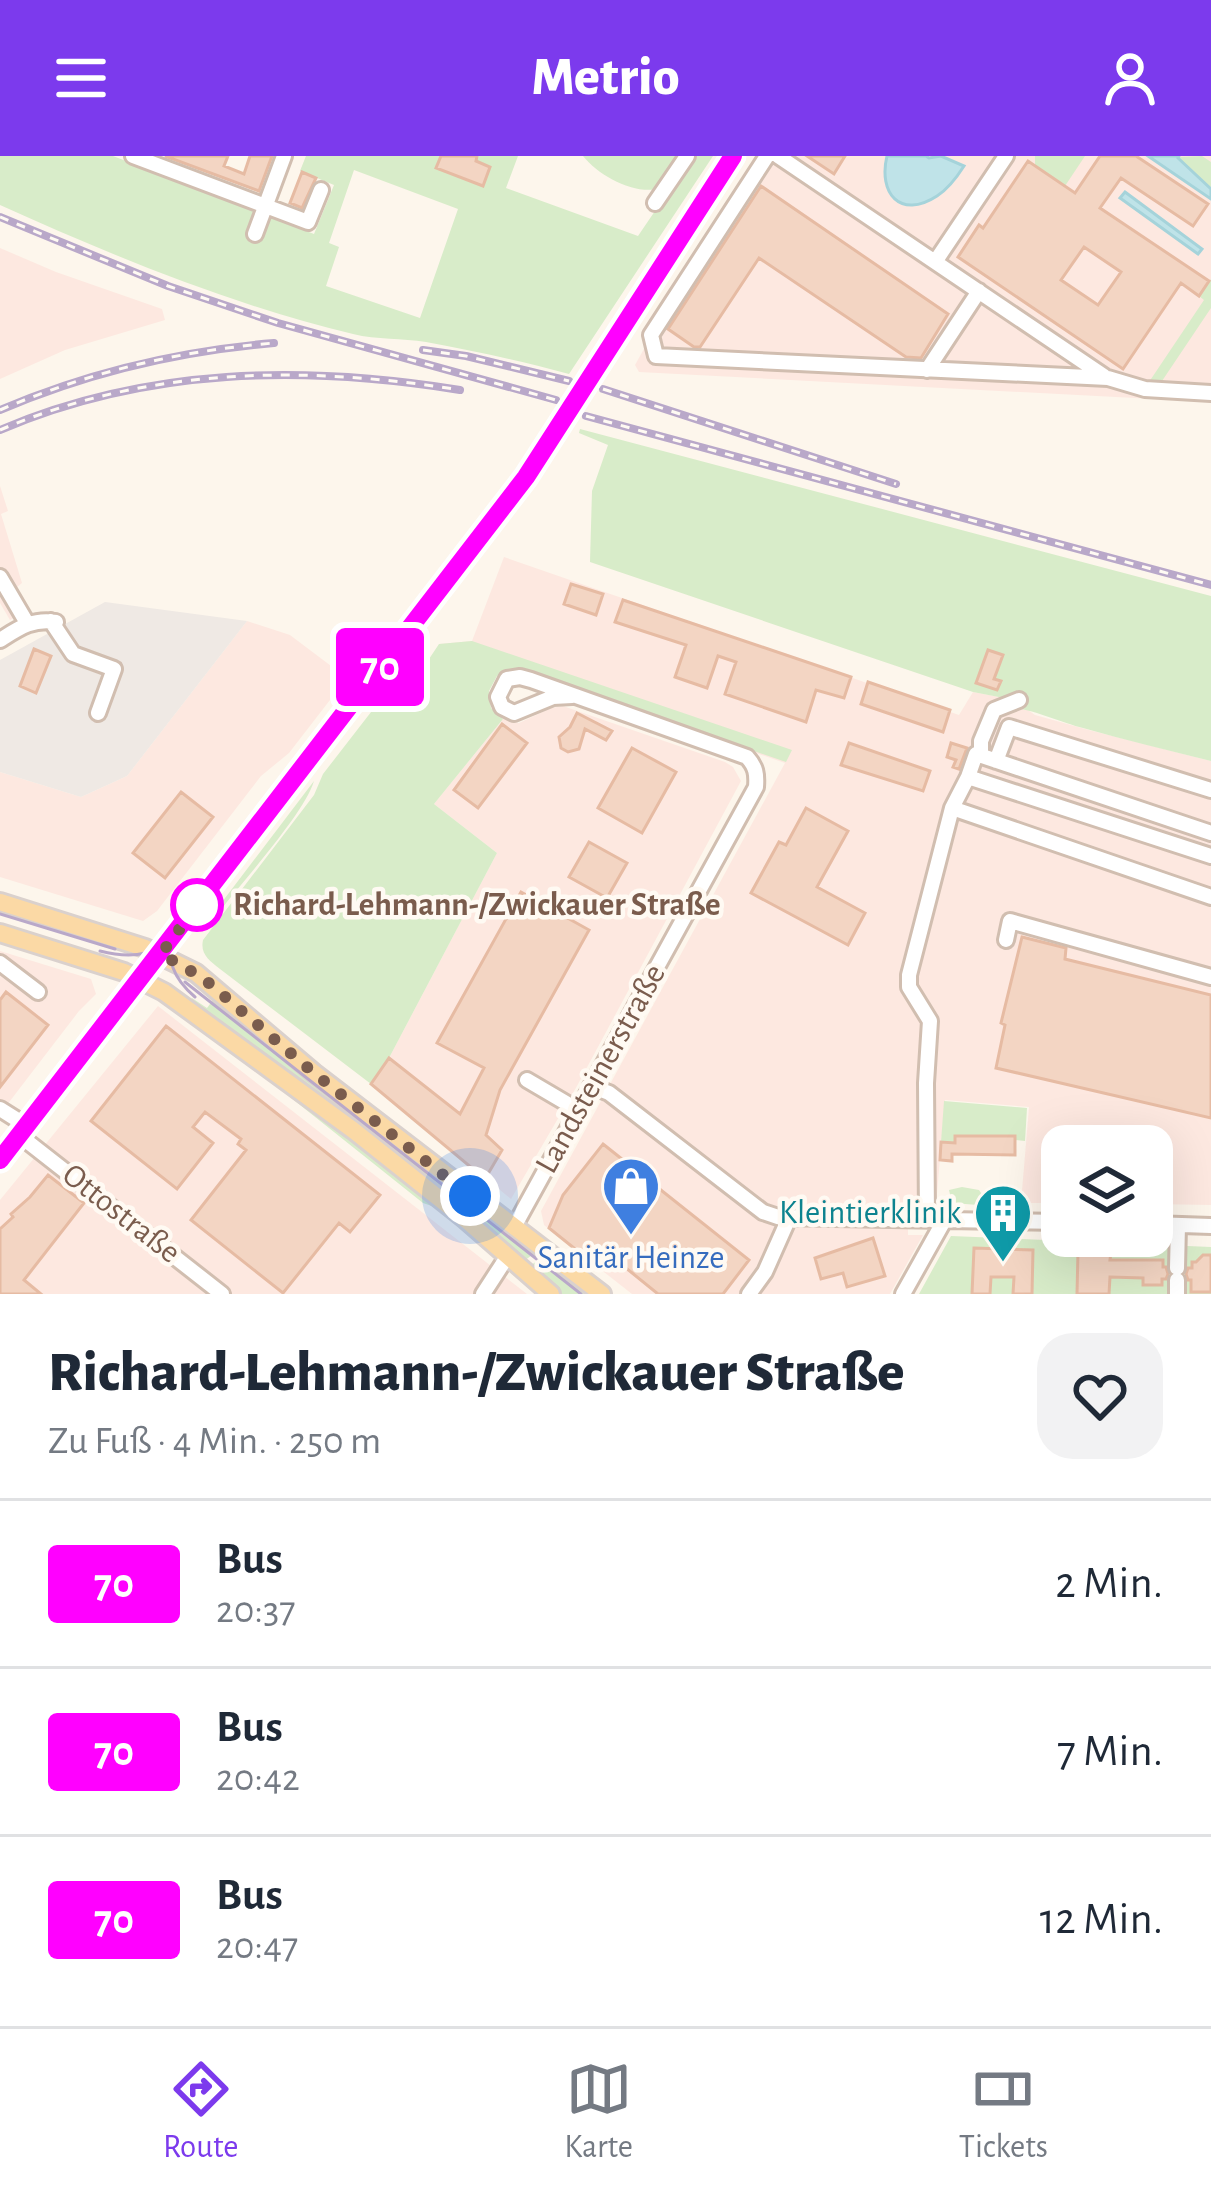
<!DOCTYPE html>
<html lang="de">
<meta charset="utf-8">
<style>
body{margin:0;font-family:"Alegreya Sans",sans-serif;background:#f2f2f3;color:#1f2937;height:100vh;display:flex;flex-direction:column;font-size:45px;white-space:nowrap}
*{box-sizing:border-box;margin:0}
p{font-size:39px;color:#747a83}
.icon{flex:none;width:66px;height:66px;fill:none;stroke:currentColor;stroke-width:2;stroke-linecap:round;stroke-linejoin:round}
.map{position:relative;height:1138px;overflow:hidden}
.panel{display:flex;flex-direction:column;background:#fff;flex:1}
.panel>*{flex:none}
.badge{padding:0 24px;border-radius:9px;font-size:42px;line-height:78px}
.buttons{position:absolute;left:1041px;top:969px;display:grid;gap:24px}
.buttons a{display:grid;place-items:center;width:132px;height:132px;border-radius:24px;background:#fff;box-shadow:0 12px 48px #0002;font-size:60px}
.you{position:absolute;width:60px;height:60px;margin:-30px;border:9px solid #fff;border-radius:50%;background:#1a73e8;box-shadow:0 0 0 18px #1a73e833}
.map>.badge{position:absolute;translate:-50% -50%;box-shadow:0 0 0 6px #fff}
.round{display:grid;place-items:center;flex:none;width:126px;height:126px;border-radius:36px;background:#f2f2f3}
.overview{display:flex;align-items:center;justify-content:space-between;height:204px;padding:0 48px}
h1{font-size:57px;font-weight:800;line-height:90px}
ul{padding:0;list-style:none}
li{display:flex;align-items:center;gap:36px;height:168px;padding:0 48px;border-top:3px solid #e0e1e3}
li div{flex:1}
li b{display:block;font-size:45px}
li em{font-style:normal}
li .badge{min-width:132px;font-weight:700;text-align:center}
header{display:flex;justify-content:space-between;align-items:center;height:156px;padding:0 48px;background:#7c3aed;color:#fff;font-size:54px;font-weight:800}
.tab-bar{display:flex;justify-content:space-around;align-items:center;height:168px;border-top:3px solid #e0e1e3;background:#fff;font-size:33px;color:#747a83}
.tab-bar a{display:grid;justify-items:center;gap:6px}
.tab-bar .on{color:#7c3aed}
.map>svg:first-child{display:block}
</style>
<header><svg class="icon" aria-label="menu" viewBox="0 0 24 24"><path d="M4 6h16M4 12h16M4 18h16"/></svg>Metrio<svg class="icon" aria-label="person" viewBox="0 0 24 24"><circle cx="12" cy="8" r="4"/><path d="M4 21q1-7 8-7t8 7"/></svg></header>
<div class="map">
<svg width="1211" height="1138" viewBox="0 0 1211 1138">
<rect width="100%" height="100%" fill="#fdf6ec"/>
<path fill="#fde8e0" d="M759,0H1211V246L639,216L635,209L645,191L644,181Z
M0,92L56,116L162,153L165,164L65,194L0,223Z
M0,330L8,355L1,358L22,427L16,432L28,454L10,464L0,447Z
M504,401L959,559L973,536L1010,543L1012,552H1025L1035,559L1089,574L1211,605V1049L1152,1048V990H1062V1047H1021L1029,951L945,944L936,1049L908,1052V1079H923L890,1138H632L544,1069L541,1055L785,607L439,488L472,485Z
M247,465L290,479L347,522L289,597L261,620L157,755L143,765L0,721V616L81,641L127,620Z
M563,550L725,606L733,611L741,625L577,930L511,1043L371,928L389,902L497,697L434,648L503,563L519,567L551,552Z
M0,795L91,823L96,838L79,855L0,958Z
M158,850L527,1138H0V1044Z"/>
<path fill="#efe9e4" d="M105,446L247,465L127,620L81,641L0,616V504Z"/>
<path fill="#d8ecc9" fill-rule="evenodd" d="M0,0H113L314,78L334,29L300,15L306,0H518L506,32L638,80L657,52L669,43L697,0H713L569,218C522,205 474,195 426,186C402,182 377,184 353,178C232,149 113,100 0,49ZM354,14L458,53L420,162L326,130L339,91L329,87Z
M583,0H682L662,32C636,40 600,21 583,0Z
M1035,0H1085L1065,30L1035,10Z
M1202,0L1211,6V33L1177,1Z
M1211,123V152L1162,225L1149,226L1204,144L1199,140Z
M580,273L1211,440V605C1168,594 1125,584 1083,572C1062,567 1030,552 1011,552L1009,543L973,536L590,406L592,335L608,289L579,277Z
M472,485L792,594L786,606L524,516L511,514L497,520L489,535L491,552L503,563L434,648L497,697L389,902L371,928L220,813C209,804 200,798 203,784L314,639L323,618L416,498L429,503L439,488Z
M314,625C305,656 245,723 223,751L219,750Z
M203,829L530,1093L535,1097L521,1107L475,1064L289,916L189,846L192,842L207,852L213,844L200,833Z
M282,930L415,1036L421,1040H427L446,1055L423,1047L280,933Z
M944,945L1027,952L1025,985L1015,984L1014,980H955V987L941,986Z
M962,1031L979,1034L983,1040H996L1000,1034L1007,1032L1010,1043L1005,1046H979L978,1049L940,1046L942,1043H951L949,1034Z
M951,1080L1211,1091V1138H919Z
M545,1100L594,1138H560L534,1118L537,1114L531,1109Z"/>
<path fill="#bfe3e8" stroke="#a5d3da" stroke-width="3" d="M887,0H926L929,2L941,0L964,10C957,21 948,33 937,40C900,64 878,37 887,0Z
M1148,0H1179L1178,2L1211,33V43Z
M1125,36L1202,93L1198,98L1120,42Z"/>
<path fill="#f3d5c3" stroke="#e6bba3" stroke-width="3" fill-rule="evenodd" d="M165,0H228L224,10L244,18L250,0H272L259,35Z
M441,0H477L476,5L490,11L483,30L436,12Z
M807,0H845L834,18Z
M1100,0H1136L1208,48L1193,70L1121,22L1100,52L1209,125L1199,140L1181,127L1123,213L958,101L979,69L983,72L1028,5L1075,37ZM1084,91L1121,116L1098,149L1061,124Z
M302,16L316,22L302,52L290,47Z
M761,30L948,158L921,202L906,201L759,102L700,191H694L668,173Z
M571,428L603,438L596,459L564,448Z
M623,444L851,521L844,542L816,534L806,566L725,538L736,506L718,500L707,532L675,521L686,489L615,466Z
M34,493L51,500L36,537L20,530Z
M988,494L1003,499L994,523L1001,525L997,534L976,527Z
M868,526L950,554L943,576L861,548Z
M577,557L612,575L606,584L585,573L579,593L568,596L561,592L559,581L570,571Z
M502,568L527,587L478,652L454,634Z
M849,587L930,615L923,635L841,609Z
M951,587L967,592L959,613L953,611L956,604L947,601Z
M632,592L676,616L642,677L598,652Z
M181,636L213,661L165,722L133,697Z
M806,652L848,675L817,731L865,757L848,789L751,737L779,686L786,689Z
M589,686L627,707L607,742L569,721Z
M521,736L589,774L500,934L486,979L502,994L485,1023L371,928L389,902L460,958L484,912L437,887Z
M1022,781L1066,792L1065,803L1211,839V962L996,912L1005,869L1001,867Z
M6,836L48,869L0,931V844Z
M166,870L380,1039L350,1076L339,1067L283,1137L191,1064L246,994L238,988L241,983L205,956L193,971L213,987L177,1033L91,965Z
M955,980H1015V999L952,998V1005L940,1004L941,986L955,987Z
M603,988L749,1104L723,1138H658L605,1095L595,1109L549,1072L563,1039Z
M48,1019L84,1047L24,1124L41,1138H0V1073L13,1061L11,1058L30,1041Z
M873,1082L885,1120L847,1131L843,1117L821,1123L815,1102Z
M974,1092L1033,1094L1032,1138H1013L1014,1121H991L990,1138H972Z
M1078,1095L1111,1096L1110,1104H1163V1111H1166L1168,1118L1166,1123H1162V1129H1143V1122L1110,1121L1109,1138H1077Z
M1203,1099H1211V1136H1191V1124H1188L1186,1118L1188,1112H1192V1106H1196Z"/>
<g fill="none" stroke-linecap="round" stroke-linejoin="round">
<defs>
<path id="minor" d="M133,0L308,66L321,34
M767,0L651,179L656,200L1108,222L1145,233L1211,237
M778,0L1104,220
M655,47L687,0
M255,78L284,0
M935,106L1006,0
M927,214L979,135
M0,421L27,467
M51,465L73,498L114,513L98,557
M0,484C19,472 33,462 56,466
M981,599V585L994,554L1019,544
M996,605L1009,571L1211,634
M968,621L1211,700
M952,652L1211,741
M1006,784L1010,765L1211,821
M0,807L38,836
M527,924L578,954
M591,930L609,937L763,1056L778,1061L1062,1066
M0,953L27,970
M19,979L222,1138
M927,1062L926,927L930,865L909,831V819L952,652L968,621L976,598L1211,677
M1152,1068L1211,1070
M514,1071L756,631C757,618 756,611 747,601L531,524L520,521L507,523L498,541L502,551L514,557L553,541L572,540
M1177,1112L1178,1069
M483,1138L507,1101
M749,1138L765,1116L789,1062
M903,1138L945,1063
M1177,1138V1124"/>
<path id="major" d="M600,206L733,0
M0,746L145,792L196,817L314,917L602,1138
M0,777L124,816L164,836L353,974L465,1063L551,1138
M0,1004L154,807L538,305"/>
</defs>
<use href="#minor" stroke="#d1beb0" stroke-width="20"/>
<use href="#major" stroke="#dad1cd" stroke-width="22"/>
<use href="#minor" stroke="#fff" stroke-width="14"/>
<use href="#major" stroke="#fbd9a5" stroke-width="16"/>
<path stroke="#b9a8c9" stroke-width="3" d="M0,758L115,793
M175,775C164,803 174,823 195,841
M100,795C135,804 158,799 183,772L528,322L736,0
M185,826L581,1138"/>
<defs>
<path id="rail" d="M0,61L168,130L278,167L556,244
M423,194L466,200L569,225
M603,233L896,328
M0,254C89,216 178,195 274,187
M586,260L1211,429
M0,274C147,211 304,209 460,234"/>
</defs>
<use href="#rail" stroke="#b9a8c9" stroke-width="8"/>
<use href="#rail" stroke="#fffaf3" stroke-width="3" stroke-dasharray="9" stroke-linecap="butt"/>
<defs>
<path id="major-bridge" d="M538,305L600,206"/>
</defs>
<use href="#major-bridge" stroke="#dad1cd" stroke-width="22" stroke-linecap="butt"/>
<use href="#major-bridge" stroke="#fbd9a5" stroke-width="16"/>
</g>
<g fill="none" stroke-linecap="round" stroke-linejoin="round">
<defs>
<path id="line" d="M0,1004L526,321L733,0"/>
</defs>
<use href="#line" stroke="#fff" stroke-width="27"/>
<use href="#line" stroke="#f0f" stroke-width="18"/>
<path stroke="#7a5c4d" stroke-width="12" stroke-dasharray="0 21.6" d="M197,749L201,744L161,798L203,822L314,917L470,1040"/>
</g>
<defs>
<symbol id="shop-pin" viewBox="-11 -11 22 30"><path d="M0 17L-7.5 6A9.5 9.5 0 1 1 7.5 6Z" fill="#3f7fe0" stroke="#fffaf3"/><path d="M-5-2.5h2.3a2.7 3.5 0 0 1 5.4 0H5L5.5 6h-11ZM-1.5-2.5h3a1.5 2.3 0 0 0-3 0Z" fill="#fff"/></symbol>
<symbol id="building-pin" viewBox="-11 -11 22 30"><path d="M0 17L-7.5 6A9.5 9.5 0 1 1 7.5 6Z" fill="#0f9aa8" stroke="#fffaf3"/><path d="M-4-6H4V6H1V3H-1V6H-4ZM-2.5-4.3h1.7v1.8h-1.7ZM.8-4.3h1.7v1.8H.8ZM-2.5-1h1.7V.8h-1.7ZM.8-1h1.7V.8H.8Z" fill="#fff"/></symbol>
</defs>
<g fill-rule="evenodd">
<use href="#shop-pin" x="598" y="997" width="66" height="90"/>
<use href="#building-pin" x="970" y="1024" width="66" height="90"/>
</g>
<circle fill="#fff" stroke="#f0f" stroke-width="6" cx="197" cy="749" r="24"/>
<g text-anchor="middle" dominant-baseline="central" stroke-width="9" stroke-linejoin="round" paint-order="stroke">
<g font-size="33" font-weight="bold" fill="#7a5c4d" stroke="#fffaf3" text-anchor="start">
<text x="233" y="749">Richard-Lehmann-/Zwickauer Straße</text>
</g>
<g font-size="33" fill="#7a5c4d" stroke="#fffaf3">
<text transform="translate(601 913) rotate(-61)">Landsteinerstraße</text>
<text transform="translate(121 1058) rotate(38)">Ottostraße</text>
</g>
<g font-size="33" fill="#0d838f" stroke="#fffaf3" text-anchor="end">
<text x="961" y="1057">Kleintierklinik</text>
</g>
<g font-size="33" fill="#366cbe" stroke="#fffaf3">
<text x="631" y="1102">Sanitär Heinze</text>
</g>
</g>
</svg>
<div class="buttons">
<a><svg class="icon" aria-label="layers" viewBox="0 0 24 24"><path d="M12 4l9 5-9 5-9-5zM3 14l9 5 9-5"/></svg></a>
</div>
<div class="you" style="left:470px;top:1040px"></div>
<b class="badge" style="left:380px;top:511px;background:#f0f;color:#fff">70</b>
</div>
<section class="panel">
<div class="overview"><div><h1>Richard-Lehmann-/Zwickauer Straße</h1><p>Zu Fuß · 4 Min. · 250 m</p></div><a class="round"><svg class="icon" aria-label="heart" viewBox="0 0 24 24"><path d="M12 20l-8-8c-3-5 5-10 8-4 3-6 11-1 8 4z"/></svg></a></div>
<ul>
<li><span class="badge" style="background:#f0f;color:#fff">70</span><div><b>Bus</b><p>20:37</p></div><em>2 Min.</em></li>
<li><span class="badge" style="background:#f0f;color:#fff">70</span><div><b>Bus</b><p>20:42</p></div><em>7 Min.</em></li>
<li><span class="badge" style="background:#f0f;color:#fff">70</span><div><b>Bus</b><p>20:47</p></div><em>12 Min.</em></li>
</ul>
</section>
<nav class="tab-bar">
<a class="on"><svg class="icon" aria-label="directions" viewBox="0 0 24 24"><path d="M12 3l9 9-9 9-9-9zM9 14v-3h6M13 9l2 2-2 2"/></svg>Route</a>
<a><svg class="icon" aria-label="map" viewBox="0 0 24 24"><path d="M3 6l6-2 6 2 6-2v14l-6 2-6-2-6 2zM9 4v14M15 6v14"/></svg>Karte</a>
<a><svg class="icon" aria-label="tickets" viewBox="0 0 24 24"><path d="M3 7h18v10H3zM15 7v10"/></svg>Tickets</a>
</nav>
